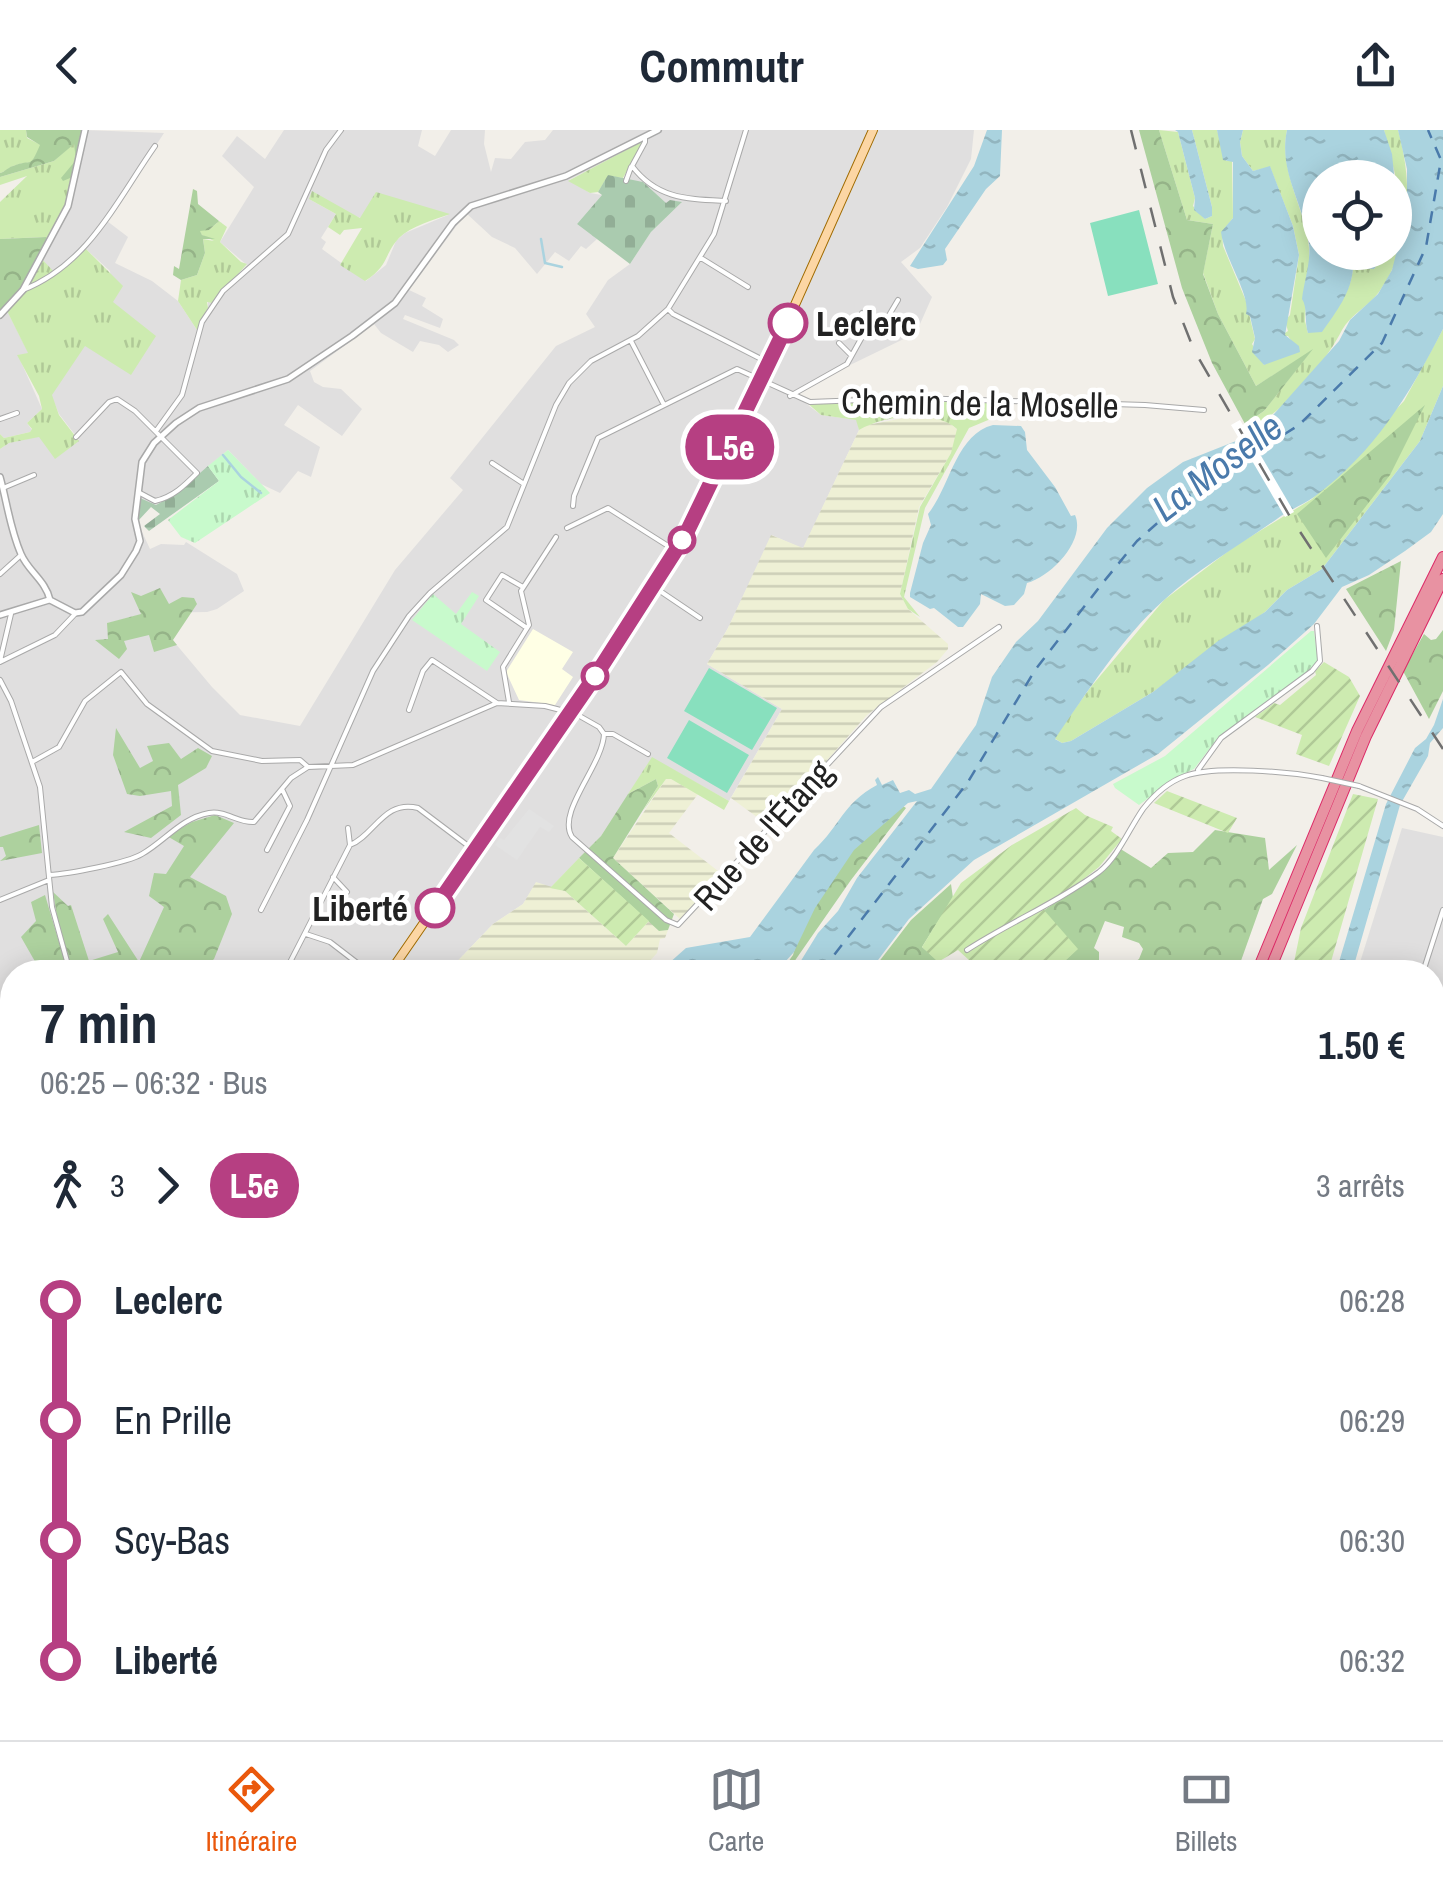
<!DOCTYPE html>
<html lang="fr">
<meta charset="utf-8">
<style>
body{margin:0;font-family:"Archivo Narrow",sans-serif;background:#f6f6f7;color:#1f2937;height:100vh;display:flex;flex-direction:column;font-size:38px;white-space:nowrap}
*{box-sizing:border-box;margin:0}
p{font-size:32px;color:#747a83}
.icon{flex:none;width:55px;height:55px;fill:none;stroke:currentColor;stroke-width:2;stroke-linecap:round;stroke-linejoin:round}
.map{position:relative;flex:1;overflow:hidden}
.panel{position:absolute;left:0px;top:830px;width:1445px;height:780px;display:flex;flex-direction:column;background:#fff;border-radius:40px 40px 0 0;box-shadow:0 5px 25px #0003}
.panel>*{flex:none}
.badge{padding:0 20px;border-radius:32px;font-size:35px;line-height:65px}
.controls{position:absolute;left:1302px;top:30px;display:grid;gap:20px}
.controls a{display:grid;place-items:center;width:110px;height:110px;border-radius:50%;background:#fff;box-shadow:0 5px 25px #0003;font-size:50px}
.map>.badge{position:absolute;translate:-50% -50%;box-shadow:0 0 0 5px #fff}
.legs{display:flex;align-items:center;gap:15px;height:110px;padding:0 40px;font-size:32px}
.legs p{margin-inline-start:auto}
.headline{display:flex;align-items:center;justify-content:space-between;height:170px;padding:0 40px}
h1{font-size:55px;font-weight:700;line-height:75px}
ul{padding:0 40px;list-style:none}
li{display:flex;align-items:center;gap:35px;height:120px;font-size:38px}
li i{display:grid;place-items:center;width:15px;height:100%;margin:0 12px;background:currentColor}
li i::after{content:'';width:25px;height:25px;margin:-12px;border:8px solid;border-radius:50%;background:#fff}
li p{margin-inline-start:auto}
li:first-child i{background:linear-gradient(#0000 50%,currentColor 0)}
li:last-child i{background:linear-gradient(currentColor 50%,#0000 0)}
header{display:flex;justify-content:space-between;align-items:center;height:130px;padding:0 40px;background:#fff;font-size:45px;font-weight:700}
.tab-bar{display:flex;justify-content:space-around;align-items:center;height:140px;border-top:2px solid #e0e1e3;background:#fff;font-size:28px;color:#747a83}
.tab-bar a{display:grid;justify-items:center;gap:5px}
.tab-bar .active{color:#ea580c}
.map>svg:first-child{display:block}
</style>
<header><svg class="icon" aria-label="back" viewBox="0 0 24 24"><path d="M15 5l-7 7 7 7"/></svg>Commutr<svg class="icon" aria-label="share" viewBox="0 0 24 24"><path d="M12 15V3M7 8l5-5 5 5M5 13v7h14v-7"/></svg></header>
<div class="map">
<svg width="1443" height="1610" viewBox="0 0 1443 1610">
<defs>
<pattern id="farmland-rules" width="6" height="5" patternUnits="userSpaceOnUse" patternTransform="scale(2.5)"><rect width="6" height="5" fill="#eef0d5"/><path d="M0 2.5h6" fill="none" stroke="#ccceb7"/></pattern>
<pattern id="grass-tufts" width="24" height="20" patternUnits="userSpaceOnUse" patternTransform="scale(2.5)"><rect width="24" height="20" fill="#cdebb0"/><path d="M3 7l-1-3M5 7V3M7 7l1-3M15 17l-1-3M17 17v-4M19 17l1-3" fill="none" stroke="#b0c997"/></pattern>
<pattern id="forest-crowns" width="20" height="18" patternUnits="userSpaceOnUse" patternTransform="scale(2.5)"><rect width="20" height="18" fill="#add19e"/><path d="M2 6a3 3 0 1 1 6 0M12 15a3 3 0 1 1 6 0" fill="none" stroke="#95b388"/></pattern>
<pattern id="cemetery-stones" width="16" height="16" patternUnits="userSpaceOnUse" patternTransform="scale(2.5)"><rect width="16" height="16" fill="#aacbaf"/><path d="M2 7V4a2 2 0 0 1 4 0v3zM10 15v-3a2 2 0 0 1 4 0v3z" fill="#92ae96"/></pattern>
<pattern id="park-tufts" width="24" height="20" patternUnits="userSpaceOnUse" patternTransform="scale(2.5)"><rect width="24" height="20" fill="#c8facc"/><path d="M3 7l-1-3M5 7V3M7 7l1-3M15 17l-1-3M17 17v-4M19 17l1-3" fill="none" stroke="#acd6af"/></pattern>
<pattern id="garden-furrows" width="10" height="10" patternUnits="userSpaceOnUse" patternTransform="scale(2.5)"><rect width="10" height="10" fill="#cdebb0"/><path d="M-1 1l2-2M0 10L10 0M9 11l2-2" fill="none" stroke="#b0c997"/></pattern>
<pattern id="water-ripples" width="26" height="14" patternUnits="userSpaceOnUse" patternTransform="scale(2.5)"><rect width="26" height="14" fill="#aad3df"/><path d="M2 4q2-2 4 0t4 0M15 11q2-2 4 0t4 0" fill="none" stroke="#92b5bf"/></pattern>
</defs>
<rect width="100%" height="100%" fill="#f2efe9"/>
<path fill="#e0dfdf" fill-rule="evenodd" d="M85,0L164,3L107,91L128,107L115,133L152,151L178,171L197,200L208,179V172L212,173L247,135L220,112L254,57L222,26L237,6L265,29L284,0H422L418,16L435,26L451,0H485L484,14L491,42L495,28L511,29L525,12L545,10L553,0H974L971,29L947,77L920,118L901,132L932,167L916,203L811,254L795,265L821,285L857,290L859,300L803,419L772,405L728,498L707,534L782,579L729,671L652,628L601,706L550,758L536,753L523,774L493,794L447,842H12V864L0,868V319L9,313L40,306L55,328L79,310L59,284L51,265L113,171L110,141L87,120L54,143L40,127ZM643,12L623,50L643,52L665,73H681L651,102L630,134L608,150L586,184L595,197L556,216L450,348L463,360L395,440L300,596L240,585L212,557L165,501L108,493L147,483L207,482L217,479L244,461L237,444L186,412L184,415L161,414L150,419L138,393V372L156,375L176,364L228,320L261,354L280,363L298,341L311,347L320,317L284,295L298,275L342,306L362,279L341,259L323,257L314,252L310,241L374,194L381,203L413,222L420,211L439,215L448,222L459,215L454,210L403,189L405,185L440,198L443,189L422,176L426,168L409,160L466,83L492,107L515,118L537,144L555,122L569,131L581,116L586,119L597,109L577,94L602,65L590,63L569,50ZM309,69L361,88L448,85L405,103L396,111L386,135L366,151L322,119L326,112L321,108L336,84Z
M5,177L29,224L18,225L42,279L27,293L32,300L30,302L4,308L0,304V182Z
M1402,698L1443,707V1589H1432V842H1357Z
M12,881V1261L0,1268V917L7,914L1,884Z
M250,1598H431V1610H404L403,1607L248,1610Z"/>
<path fill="#ffffe5" d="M533,499L573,522L562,539L573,547L555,575L519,570L506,542Z"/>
<path fill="url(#farmland-rules)" d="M920,285L945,290L957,299V305L951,323L919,377L900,464L908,479L948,514V519L937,532L867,585L769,696L731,668L782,579L707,534L728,498L771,405L803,418L859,300L867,295Z
M666,649H671L698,664L669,703L722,744L680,789L613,728Z
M536,752L565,761L626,816L649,791L659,801L668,800L665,808L660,809L657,823L640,842H447L493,794L523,774Z"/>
<path fill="url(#grass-tufts)" d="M0,0H26L27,8L41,15C29,40 33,29 13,36C8,38 5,42 0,43Z
M82,0H85L72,64L48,111L45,107L0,109V72L27,46L0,55V47L54,31L74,13L77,28Z
M1159,0L1178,2L1195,68L1193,76L1205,89L1212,86V77L1192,0H1217L1226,31L1232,30L1233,88L1222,102L1223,116L1246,171L1255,209L1252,214L1264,235L1292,212L1288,206H1280L1288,201L1285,191L1290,185L1299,125L1293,96L1270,37L1253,41L1242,26L1240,12L1243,0H1287C1279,39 1302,73 1308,110C1312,135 1306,165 1305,191L1308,203C1331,185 1351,167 1353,137L1374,139L1385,123L1395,122V44L1384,0H1398C1413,52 1412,117 1379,162C1369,176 1350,185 1342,200C1325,234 1283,283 1249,299L1245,294L1264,281L1310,222L1256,256L1218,184L1203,143L1213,94L1187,90Z
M643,11L623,48L608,46L598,62L590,63L568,51Z
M312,61L360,88L376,62L450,84C434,90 411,96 399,108C384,124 389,136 365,151L340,135L362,98L344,100L340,105L328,97L336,84L309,69Z
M219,91L227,97L220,112L241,132L247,134L212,173L207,172L208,178L197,200L178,171L181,150L197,145L205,123L203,109L214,111L202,105L199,100H209Z
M86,119L123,156L113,172L156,206L131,245L85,216L52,265L59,285L79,311L55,329L39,307L9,313L0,319V304L4,308L30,302L32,299L27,293L42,279L39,266L17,225L28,223L5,177L40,127L55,143Z
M1443,199V256L1420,311L1322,439L1287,460L1265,482L1153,562L1071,611L1062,613L1054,608L1090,558L1164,470L1235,416L1312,369L1404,271Z
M914,268L993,270V288L969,298L925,378L904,467L920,487L908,479L900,464L920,377L951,323L957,299C935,279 884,285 859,300L856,290L821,285L805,271Z
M652,627L729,671L724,680L671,649H666L643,681L658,656L656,649L628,664Z"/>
<path fill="url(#forest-crowns)" d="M26,0H82L75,46L63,51L61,48L76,30L74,14L54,31L0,47V43C5,42 8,37 13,36C33,28 29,40 40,15L27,7Z
M1139,0H1159L1187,90L1213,94L1203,144L1218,184L1256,256L1313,219L1264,281L1245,294L1212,233L1182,158Z
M193,59L197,61L198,74L219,91L209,100L200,101L202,105L215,109H203L205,123L197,145L181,150L173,145L174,136L179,139Z
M46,107L48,111L28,152L0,182V109Z
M1425,275L1390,345L1326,428L1297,384Z
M1401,431L1394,500L1386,521L1346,459Z
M160,458L169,474L182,467L194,468L197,474L173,510L177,515L154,522L149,505L124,511L127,519L119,529L95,510L108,509L107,493L141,484L131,462L141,466Z
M1443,500V561L1429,589L1403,541L1424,504L1431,510L1436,509Z
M116,598L140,638L153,631L147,616L169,613L181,629L198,618L212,626L206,638L178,655L181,685L151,708L124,702L172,676L171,661L140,666L127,664L113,625Z
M656,649L658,656L613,728L674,784L668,800L659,801L579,728L601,706L628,664Z
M903,676L906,678L851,750L787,842H781L793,825L805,783L839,723Z
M215,685L234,693L190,747L226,766L232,784L214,829L199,842H72L59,799L53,762L68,776L71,775L89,831L118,822L103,789L108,784L139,832L164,777L149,766L154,743L166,744L184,716L167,706L192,692Z
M39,695L42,723L0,731L6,726L3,717H0V707Z
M1215,700L1265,708L1269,740L1297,715L1272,764L1263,769L1237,842H1120L1139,829L1143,819L1139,813L1122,807L1124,797L1105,791L1094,818L1099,822V836L1092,842H1053L1077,819L1043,781L1099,742L1119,718L1151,738L1168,723L1193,722Z
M951,754L953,768L922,817L951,842H871L911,790Z
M45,765L68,842H41L21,807L36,791L31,772Z
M12,1334V1344L3,1351L12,1358V1443L8,1445L0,1466V1335Z"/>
<path fill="url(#cemetery-stones)" d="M608,45L643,52L666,73L670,70L682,72L651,102L630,134L577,94L602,65L598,62Z
M208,336L219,351L149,401L144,396L160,384L151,377L138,391L140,368L156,375L176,364Z"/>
<path fill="url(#park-tufts)" d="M228,320L270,363L195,413L181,407L168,390L219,351L208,336Z
M472,462L479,466L461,494L500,522L487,541L412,490L433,464L456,484Z
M1311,501H1314L1318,531L1298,551L1217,609L1194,639L1179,646L1139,675L1115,658L1113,654L1165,626Z"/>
<path fill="url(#garden-furrows)" d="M1324,532L1349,547L1360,566L1329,636L1296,624L1302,605L1255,587L1274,573L1280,575L1316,545L1315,541Z
M1167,661L1237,688L1228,703L1154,673Z
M1353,664L1378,669L1328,842H1292L1301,798Z
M1076,678L1085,685L1113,697L1111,701L1122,709L1099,737L1044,780L1078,819L1053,842H982L958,820L938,832L922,817L961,753L1012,715Z
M579,728L649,791L626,816L565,761L550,758Z"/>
<path fill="#88e0be" d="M1139,80L1158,154L1108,166L1090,93Z
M709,538L777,578L752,620L684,581Z
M689,590L749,625L727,663L667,628Z"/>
<path fill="#e2e2e2" d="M529,679L554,696L549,702L540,697L517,730L495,715L500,708L504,710Z"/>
<path fill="url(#water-ripples)" d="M987,0H1002L1000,46L986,59L945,119L947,130L943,135L918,139L910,136L974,36Z
M1175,0H1192L1212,77V86L1205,89L1194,80L1195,68L1178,2Z
M1217,0H1243L1240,12L1242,26L1253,41L1270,36L1293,96L1299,125L1285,205L1299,216L1300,222L1264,235L1252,222L1255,208L1250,186L1246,184C1251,165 1224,128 1221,102L1233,88V32L1223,30Z
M1287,0H1384L1392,24L1395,54V48H1320V122L1385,123L1374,139L1353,137C1352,162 1336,182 1322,202L1308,203C1304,192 1308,178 1302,169C1304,151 1311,133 1309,114C1304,74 1278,42 1287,0Z
M1398,0H1443V199C1410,264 1374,323 1314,367C1304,374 1292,379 1281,386C1242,414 1199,438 1163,471C1124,505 1085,565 1055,609L1062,613L1071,611L1153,562L1218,511L1265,482L1287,460L1322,439L1420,311L1443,256V384L1431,402L1405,421L1369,445L1342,457L1314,494L1268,535L1158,624L974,730L909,789L869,842H794L818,803L838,781L857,748L917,671L908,673L854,720L815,778L794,822L776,842H659L686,818L750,807L814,720C840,696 843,673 877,655L875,650L878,647L882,655L893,650L900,663L909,660L915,664L931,659L976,595L992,547L1016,512L1038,491L1107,398L1147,358L1183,332L1236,311L1265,294L1339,211L1350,190L1378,164L1392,140L1407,81V39Z
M993,295L1021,296L1025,302L1027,320L1055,357L1071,386L1075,385C1086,410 1052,446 1027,453L1024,464L1014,475L1005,476L981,464L980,474L963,497H958L934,478L930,479L910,467V463L923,413L931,395L928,384C950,357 956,304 993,295Z
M1443,569V598L1430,613L1428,626L1400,675L1352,842H1336L1386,674L1415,618L1426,609L1434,595Z
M538,1598H633L626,1610H530Z
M668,1598H807L814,1610H663L664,1600Z"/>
<path fill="#fff" d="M1240,290L1294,382L1285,387L1231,295Z"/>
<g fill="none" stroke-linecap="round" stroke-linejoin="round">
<path stroke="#aad3df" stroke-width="2.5" d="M541,109L545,133L562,137
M223,325L241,347L261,363
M0,1237L12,1235"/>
<path stroke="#4a7aab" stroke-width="2.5" stroke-dasharray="12 10" stroke-linecap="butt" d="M1212,328L1222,340L1229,339L1299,295L1382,213L1426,117L1441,30L1428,0
M821,842L968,652L1035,540L1101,455L1137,411L1203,353L1210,325"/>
<defs>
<path id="minor" d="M645,7V12L632,36C657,69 687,69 726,71
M626,51L631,37
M701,128L748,157
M23,160C89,134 117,70 155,16
M668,179L673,184L769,233
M862,183L876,197
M631,211L663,273
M839,213L851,225
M790,266L847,234L862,207L885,192L898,170
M0,289L17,283
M156,301L182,265L202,192L223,161L288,104L326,20L341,0
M76,307L109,272L117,269L135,281L197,343C184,356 173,367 155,371L138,362
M492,333L524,354
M3,358L34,345
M573,376L574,366L598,308L737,239L810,272L914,268L1145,275L1204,280
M567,398L608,378L676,421
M0,444L21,425
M523,457L502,445L486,470L527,498
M654,457L700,488
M0,531L11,484
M0,532L55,505L75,484
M0,550L11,571L40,657L52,777L70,842
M509,572L503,537L529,495L521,461L556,407
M409,580L423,541L432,530L497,573
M604,604C603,635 556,682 572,707L666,790L678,795L881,577L999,497
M32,632L59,617L85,571L121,542L147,574L212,621L262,631L300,630L308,637L353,635L497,573L545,576L576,584L599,597L604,604H613L648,624
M1198,640L1221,608L1312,541L1320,531L1317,496
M1359,656L1417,679L1443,696
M350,715C374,706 384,669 418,678L475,721
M267,720L290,676L282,659
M49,745C68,744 127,733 142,724C165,711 181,688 209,683C225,680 238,693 254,692L291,648L308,637
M333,747L347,762
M0,770L49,750
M261,780L307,690L373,541L409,486L430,463L507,397L556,275L569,253L591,231L638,206L668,179L714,104L746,0
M306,804L330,812L369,842
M967,820C1010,792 1057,773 1099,742C1118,727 1129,699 1143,679C1154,665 1168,652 1185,646C1215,635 1290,642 1322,648
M269,836L276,842
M285,842L350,715L348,698
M1423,842L1443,780
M1432,871L1443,873
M1432,926L1443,929
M6,949L4,969L12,976
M1432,971L1436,972L1432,982
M0,987L12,981
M1432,1038L1443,1041
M1432,1094L1443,1091
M1432,1194L1443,1197
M1432,1221L1443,1224
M1432,1243L1438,1223
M0,1265L12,1258
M1432,1332L1443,1335
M1432,1382L1443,1385
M1432,1418L1443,1422
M1432,1499L1443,1460
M1432,1545H1443
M1432,1567H1443
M0,1588L12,1562
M277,1598L278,1601
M640,1610L645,1598"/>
<path id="tertiary" d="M0,185L23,160L68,76L85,0
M0,347C7,372 10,399 21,424C28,441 46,451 50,470L75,483L82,482L121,445L136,421L140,411L135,389L142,332L154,313L176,293L199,278L288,249L352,206L395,173L453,93L471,76L566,46L658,0
M0,485L49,470"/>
<path id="secondary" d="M1349,1598L1395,1610
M1389,1603L1406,1610
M404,1610V1598
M1439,1610L1443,1607"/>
<path id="primary" d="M390,842L595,545L685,406L769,233L873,0
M0,1101L12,1099"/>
<path id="motorway" d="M1257,842L1357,601L1443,427
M1269,842L1366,606L1443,449
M907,1610L911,1598
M918,1610L921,1598
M926,1610L932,1598"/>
</defs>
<use href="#minor" stroke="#a9a9a9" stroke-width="6"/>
<use href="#tertiary" stroke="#a9a9a9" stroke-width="8"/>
<use href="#secondary" stroke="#707d05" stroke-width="9"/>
<use href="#primary" stroke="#a06b00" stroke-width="10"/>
<use href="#motorway" stroke="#dc2a67" stroke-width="12"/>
<use href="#minor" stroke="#fff" stroke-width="4"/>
<use href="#tertiary" stroke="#fff" stroke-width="5"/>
<use href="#secondary" stroke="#f7fabf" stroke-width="6"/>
<use href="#primary" stroke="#fcd6a4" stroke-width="8"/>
<use href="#motorway" stroke="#e892a2" stroke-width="10"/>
<path stroke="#707070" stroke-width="2.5" stroke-dasharray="20 20" stroke-linecap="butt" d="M1131,0L1173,167L1194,220L1289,385L1443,619"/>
<defs>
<path id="minor-bridge" d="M1322,648L1359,656"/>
</defs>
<use href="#minor-bridge" stroke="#a9a9a9" stroke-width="6" stroke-linecap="butt"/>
<use href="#minor-bridge" stroke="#fff" stroke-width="4"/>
</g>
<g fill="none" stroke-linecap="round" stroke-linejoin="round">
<defs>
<path id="line-1" d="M435,778L596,545L685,406L788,193"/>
</defs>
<use href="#line-1" stroke="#fff" stroke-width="22"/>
<use href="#line-1" stroke="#b63f82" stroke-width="15"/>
</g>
<g fill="#fff" stroke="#b63f82" stroke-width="5">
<circle cx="788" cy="193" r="18"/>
<circle cx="682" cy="410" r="12"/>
<circle cx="595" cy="546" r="12"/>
<circle cx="435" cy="778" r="18"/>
</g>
<g text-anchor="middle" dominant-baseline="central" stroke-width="9" stroke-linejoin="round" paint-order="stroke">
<g font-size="35" font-weight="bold" fill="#222" stroke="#fff" text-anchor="start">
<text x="816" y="193">Leclerc</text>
<text x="408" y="778" text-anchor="end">Liberté</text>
</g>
<g font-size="35" fill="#222" stroke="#fff">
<text transform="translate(980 273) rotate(1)">Chemin de la Moselle</text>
<text transform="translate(763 705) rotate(-48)">Rue de l'Étang</text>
</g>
<g font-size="38" font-style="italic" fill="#4a7aab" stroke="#fff">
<text transform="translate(1217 337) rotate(-37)">La Moselle</text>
</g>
</g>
</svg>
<div class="controls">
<a><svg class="icon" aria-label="locate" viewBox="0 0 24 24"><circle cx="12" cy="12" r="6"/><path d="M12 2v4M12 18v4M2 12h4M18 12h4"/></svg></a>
</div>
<b class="badge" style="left:730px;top:317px;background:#b63f82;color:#fff">L5e</b>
<section class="panel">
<div class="headline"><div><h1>7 min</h1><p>06:25 – 06:32 · Bus</p></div><b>1.50 €</b></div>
<div class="legs"><svg class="icon" aria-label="walk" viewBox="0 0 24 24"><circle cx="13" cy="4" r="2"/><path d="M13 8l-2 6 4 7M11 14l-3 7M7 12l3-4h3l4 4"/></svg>3<svg class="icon" aria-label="forward" viewBox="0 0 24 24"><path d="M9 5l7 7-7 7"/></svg><b class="badge" style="background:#b63f82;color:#fff">L5e</b><p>3 arrêts</p></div>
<ul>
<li><i style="color:#b63f82"></i><b>Leclerc</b><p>06:28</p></li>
<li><i style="color:#b63f82"></i><span>En Prille</span><p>06:29</p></li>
<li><i style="color:#b63f82"></i><span>Scy-Bas</span><p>06:30</p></li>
<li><i style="color:#b63f82"></i><b>Liberté</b><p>06:32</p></li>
</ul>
</section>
</div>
<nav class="tab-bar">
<a class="active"><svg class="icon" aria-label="directions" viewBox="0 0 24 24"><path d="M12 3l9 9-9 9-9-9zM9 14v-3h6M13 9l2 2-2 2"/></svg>Itinéraire</a>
<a><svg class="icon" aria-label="map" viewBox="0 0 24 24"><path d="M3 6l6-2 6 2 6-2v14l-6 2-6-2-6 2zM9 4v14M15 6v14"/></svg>Carte</a>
<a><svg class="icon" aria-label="tickets" viewBox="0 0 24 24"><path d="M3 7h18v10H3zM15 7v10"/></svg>Billets</a>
</nav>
